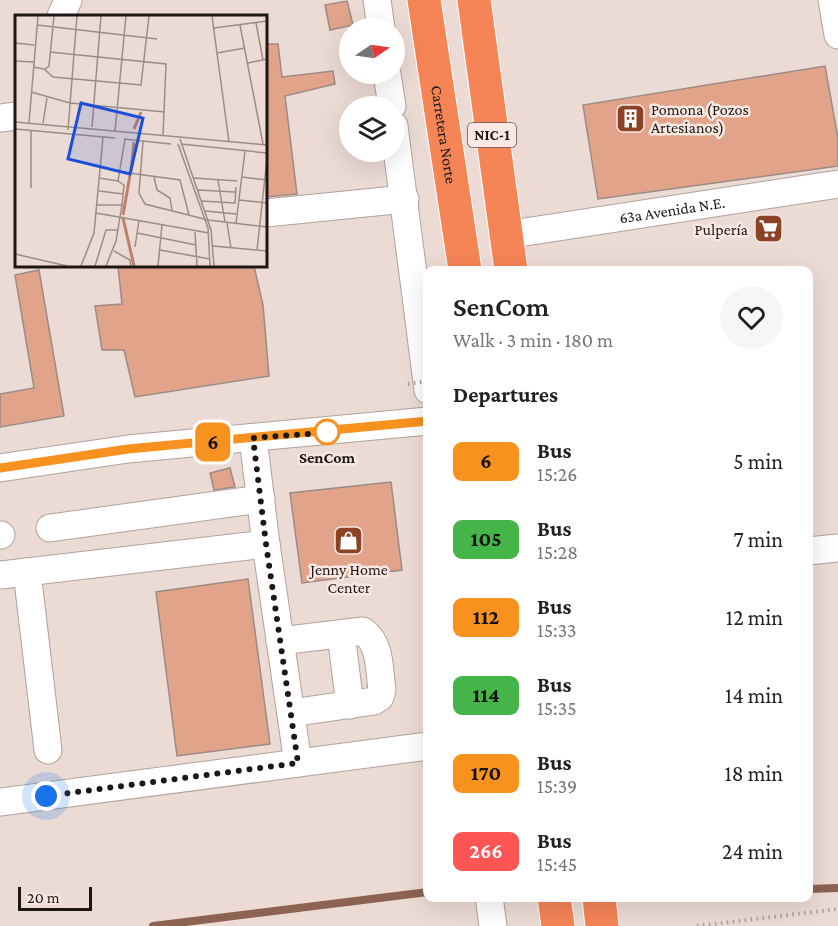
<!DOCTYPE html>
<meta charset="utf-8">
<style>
body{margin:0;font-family:"Crimson Pro",serif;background:#f6f6f6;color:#202124;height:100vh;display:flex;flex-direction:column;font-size:22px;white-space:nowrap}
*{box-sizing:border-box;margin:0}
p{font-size:20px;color:#757577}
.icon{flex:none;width:33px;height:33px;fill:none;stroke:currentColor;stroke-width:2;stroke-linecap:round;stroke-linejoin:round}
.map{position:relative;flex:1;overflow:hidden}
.panel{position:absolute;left:423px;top:266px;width:390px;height:636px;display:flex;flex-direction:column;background:#fff;border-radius:12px;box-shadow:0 6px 24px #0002}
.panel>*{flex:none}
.badge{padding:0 12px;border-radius:9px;font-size:21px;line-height:39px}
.needle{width:39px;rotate:77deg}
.buttons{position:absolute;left:339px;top:18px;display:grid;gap:12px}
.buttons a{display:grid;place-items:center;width:66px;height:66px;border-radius:50%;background:#fff;box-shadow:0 6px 24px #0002;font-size:30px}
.scale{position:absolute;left:18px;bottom:15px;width:74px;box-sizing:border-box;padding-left:6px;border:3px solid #1d1714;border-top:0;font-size:16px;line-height:21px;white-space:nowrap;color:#1d1714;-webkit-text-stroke:4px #f9e8e1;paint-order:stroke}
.you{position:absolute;width:30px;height:30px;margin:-15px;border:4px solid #fff;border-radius:50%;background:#1a73e8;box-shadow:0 0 0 9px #1a73e833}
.map>.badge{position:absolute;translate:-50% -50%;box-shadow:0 0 0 3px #fff}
h2{padding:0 30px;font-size:22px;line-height:54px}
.round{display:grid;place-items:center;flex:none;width:63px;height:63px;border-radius:32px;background:#f6f6f6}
.head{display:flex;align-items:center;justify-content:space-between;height:102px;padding:0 30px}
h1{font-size:28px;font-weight:600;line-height:45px}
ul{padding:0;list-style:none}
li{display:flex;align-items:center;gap:18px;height:78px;padding:0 30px}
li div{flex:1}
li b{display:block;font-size:22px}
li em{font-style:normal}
li .badge{min-width:66px;font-weight:700;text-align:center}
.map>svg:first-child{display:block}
</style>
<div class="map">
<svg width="838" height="926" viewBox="0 0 838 926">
<rect width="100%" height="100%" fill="#ecdbd4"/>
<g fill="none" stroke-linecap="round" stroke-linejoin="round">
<path stroke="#8d6251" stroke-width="8" d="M808,889L838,888
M153,926L428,892"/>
</g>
<path fill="#e1a48b" stroke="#9b8b85" stroke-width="1.5" d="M347,1L353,25L330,30L325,5Z
M266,44H278L282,77L333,71L335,84L285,96L297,194L266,197Z
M825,66L838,138V166L598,199L583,105Z
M118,266H254L263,305L269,376L135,397L124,350H102L95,306L122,304Z
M39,270L64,416L0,427V394L34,388L15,275Z
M230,468L235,487L214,490L210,473Z
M391,482L402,570L302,583L290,493Z
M248,579L270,744L177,756L156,592Z"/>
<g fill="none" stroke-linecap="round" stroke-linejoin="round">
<defs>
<g id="minor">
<path d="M377,0L381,28"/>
<path d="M832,0L838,35"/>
<path d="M61,16L68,0"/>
<path d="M387,74L392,106"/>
<path d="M0,118L16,116"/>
<path d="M394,126L428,390"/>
<path d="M266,213L405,199"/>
<path id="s1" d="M506,235L838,184"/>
<path d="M253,438L266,544L298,763"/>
<path d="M0,468L128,449L428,421"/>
<path d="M50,528L261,499"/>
<path d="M0,535H1"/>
<path d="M808,551L838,548"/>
<path d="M27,572L48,750"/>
<path d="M0,575L266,544"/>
<path d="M341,634L350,705"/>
<path d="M280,641L363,631C381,644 379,669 382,690L380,697L374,701L291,713"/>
<path d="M0,802L428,746"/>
<path d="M489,897L493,926"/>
</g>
<g id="highway">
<path id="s2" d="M424,0L465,270"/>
<path d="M474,0L511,270"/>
<path d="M554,897L558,926"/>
<path d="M599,897L602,926"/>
</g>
</defs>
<use href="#minor" stroke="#b1a19b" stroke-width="29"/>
<use href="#highway" stroke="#fff" stroke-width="35"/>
<path stroke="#ac9e99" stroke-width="4" stroke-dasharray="1.5 4.5" stroke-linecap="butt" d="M697,926L838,909"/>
<use href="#minor" stroke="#fff" stroke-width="27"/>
<use href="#highway" stroke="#f58456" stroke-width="33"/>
<path stroke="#ac9e99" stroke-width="4" stroke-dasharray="1.5 4.5" stroke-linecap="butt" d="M408,384L428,381"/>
</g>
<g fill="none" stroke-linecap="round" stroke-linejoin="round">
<defs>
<path id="line" d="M0,468L128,449L428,421"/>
</defs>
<use href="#line" stroke="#fff" stroke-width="14"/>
<use href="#line" stroke="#f7921f" stroke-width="9"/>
<path stroke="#1d1714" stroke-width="6" stroke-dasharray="0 10.8" d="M46,796L298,763L266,544L253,438L333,432H327"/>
</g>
<defs>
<symbol id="building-square" viewBox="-11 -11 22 22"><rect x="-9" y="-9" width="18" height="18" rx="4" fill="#8c4325" stroke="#f9e8e1"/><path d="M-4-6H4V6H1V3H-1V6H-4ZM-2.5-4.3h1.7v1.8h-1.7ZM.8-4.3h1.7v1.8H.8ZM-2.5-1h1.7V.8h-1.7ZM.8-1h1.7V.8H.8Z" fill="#fff"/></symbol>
<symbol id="supermarket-square" viewBox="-11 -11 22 22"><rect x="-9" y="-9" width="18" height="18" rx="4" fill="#8c4325" stroke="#f9e8e1"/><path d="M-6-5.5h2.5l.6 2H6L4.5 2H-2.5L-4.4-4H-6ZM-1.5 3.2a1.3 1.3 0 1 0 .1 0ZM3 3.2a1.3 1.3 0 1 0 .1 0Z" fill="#fff"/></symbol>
<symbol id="shop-square" viewBox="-11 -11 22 22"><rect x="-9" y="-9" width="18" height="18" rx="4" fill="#8c4325" stroke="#f9e8e1"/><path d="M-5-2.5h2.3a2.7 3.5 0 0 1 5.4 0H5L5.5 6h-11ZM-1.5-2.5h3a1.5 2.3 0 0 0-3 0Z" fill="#fff"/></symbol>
</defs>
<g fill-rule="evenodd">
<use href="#building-square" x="614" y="102" width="33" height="33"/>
<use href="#supermarket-square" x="752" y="212" width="33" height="33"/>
<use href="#shop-square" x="332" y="524" width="33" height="33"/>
</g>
<circle fill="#fff" stroke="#f7921f" stroke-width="3" cx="327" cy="432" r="12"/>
<g text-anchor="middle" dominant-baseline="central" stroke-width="5" stroke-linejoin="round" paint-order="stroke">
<rect fill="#f9e8e1" stroke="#5f5652" stroke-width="1.5" x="468" y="123" width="48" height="24" rx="4.5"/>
<g font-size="15" font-weight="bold" fill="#1d1714">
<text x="492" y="135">NIC-1</text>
</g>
<g font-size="16" fill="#1d1714" stroke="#f9e8e1" text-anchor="start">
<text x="651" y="109">Pomona (Pozos<tspan x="651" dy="18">Artesianos)</tspan></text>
<text x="748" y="229" text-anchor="end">Pulpería</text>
<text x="349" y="569" text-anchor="middle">Jenny Home<tspan x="349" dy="18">Center</tspan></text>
</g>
<g font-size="16" fill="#1d1714" stroke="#f9e8e1">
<text stroke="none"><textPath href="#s2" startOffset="136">Carretera Norte</textPath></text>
<text stroke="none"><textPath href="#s1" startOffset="168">63a Avenida N.E.</textPath></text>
</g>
<g font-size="16" font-weight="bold" fill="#1d1714" stroke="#f9e8e1">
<text x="327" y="457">SenCom</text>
</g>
</g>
<g transform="translate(15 15)">
<rect width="252" height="252" fill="#ecdbd4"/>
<path fill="none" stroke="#bd826b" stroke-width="3" d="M119,114L126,97M116,157L119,127M108,200L115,160M108,203L119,251"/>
<path fill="none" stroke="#998d87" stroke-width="1.5" d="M197,1L214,127M241,8L248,45M22,10L142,24M225,10L248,129M199,13L252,6M0,28L19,30M35,37L151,49L148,120M202,38L230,33M0,46L19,47M233,48L252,44M18,52L29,54L38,62L126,70L134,1M30,54L34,51L39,1M16,77L55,88L150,97M0,107L252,130M14,108L23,1M28,108L32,83M77,112L86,1M0,114L100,123M53,115L62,1M100,116L111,1M109,124L156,129M165,124L196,215L199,251M128,126L124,178L130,189L193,205L252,212M163,129L193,213L195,251M166,129L252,138M107,157L165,165L174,200M139,162L142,175L155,183L157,196M227,162L252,165M84,163L103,166M179,163L222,166M203,165L210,207M103,166L110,124M16,173V115M183,175L220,177M84,176L108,179M224,185L252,188M187,186L220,188L221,172M82,190H107M190,196L221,199M81,198L194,218M212,208L216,233M221,208L230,136M180,217L182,251M122,218L181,230M198,231L252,236M120,232L124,205M145,235L195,244M242,235L252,144M99,236L115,245L116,251M0,239L52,251M66,251L79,218L88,122M80,251L91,215H103M91,251L101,226L107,190L109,170L103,166M143,251L147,210"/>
<path fill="#1d4ed8" fill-opacity="0.15" stroke="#1d4ed8" stroke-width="3" d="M66,88L128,103L115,159L53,144Z"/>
<rect width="252" height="252" fill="none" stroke="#1d1714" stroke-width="3"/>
</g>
</svg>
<div class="buttons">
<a><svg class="needle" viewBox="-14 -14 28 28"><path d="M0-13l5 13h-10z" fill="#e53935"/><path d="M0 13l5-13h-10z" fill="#757577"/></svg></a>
<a><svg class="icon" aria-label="layers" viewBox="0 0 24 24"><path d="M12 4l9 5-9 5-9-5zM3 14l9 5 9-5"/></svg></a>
</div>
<div class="scale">20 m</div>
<div class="you" style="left:46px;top:796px"></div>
<b class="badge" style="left:213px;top:442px;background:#f7921f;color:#111">6</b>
<section class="panel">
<div class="head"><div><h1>SenCom</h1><p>Walk · 3 min · 180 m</p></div><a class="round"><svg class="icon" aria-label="heart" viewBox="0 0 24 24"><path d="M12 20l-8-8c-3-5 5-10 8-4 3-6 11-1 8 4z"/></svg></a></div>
<h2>Departures</h2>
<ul>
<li><span class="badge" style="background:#f7921f;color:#111">6</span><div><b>Bus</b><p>15:26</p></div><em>5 min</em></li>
<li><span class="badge" style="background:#45b549;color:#111">105</span><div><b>Bus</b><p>15:28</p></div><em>7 min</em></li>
<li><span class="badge" style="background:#f7921f;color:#111">112</span><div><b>Bus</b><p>15:33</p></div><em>12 min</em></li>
<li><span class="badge" style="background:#45b549;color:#111">114</span><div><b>Bus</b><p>15:35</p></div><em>14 min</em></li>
<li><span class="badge" style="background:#f7921f;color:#111">170</span><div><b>Bus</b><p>15:39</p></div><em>18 min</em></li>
<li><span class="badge" style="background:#f55;color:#fff">266</span><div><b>Bus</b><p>15:45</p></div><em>24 min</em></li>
</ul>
</section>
</div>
